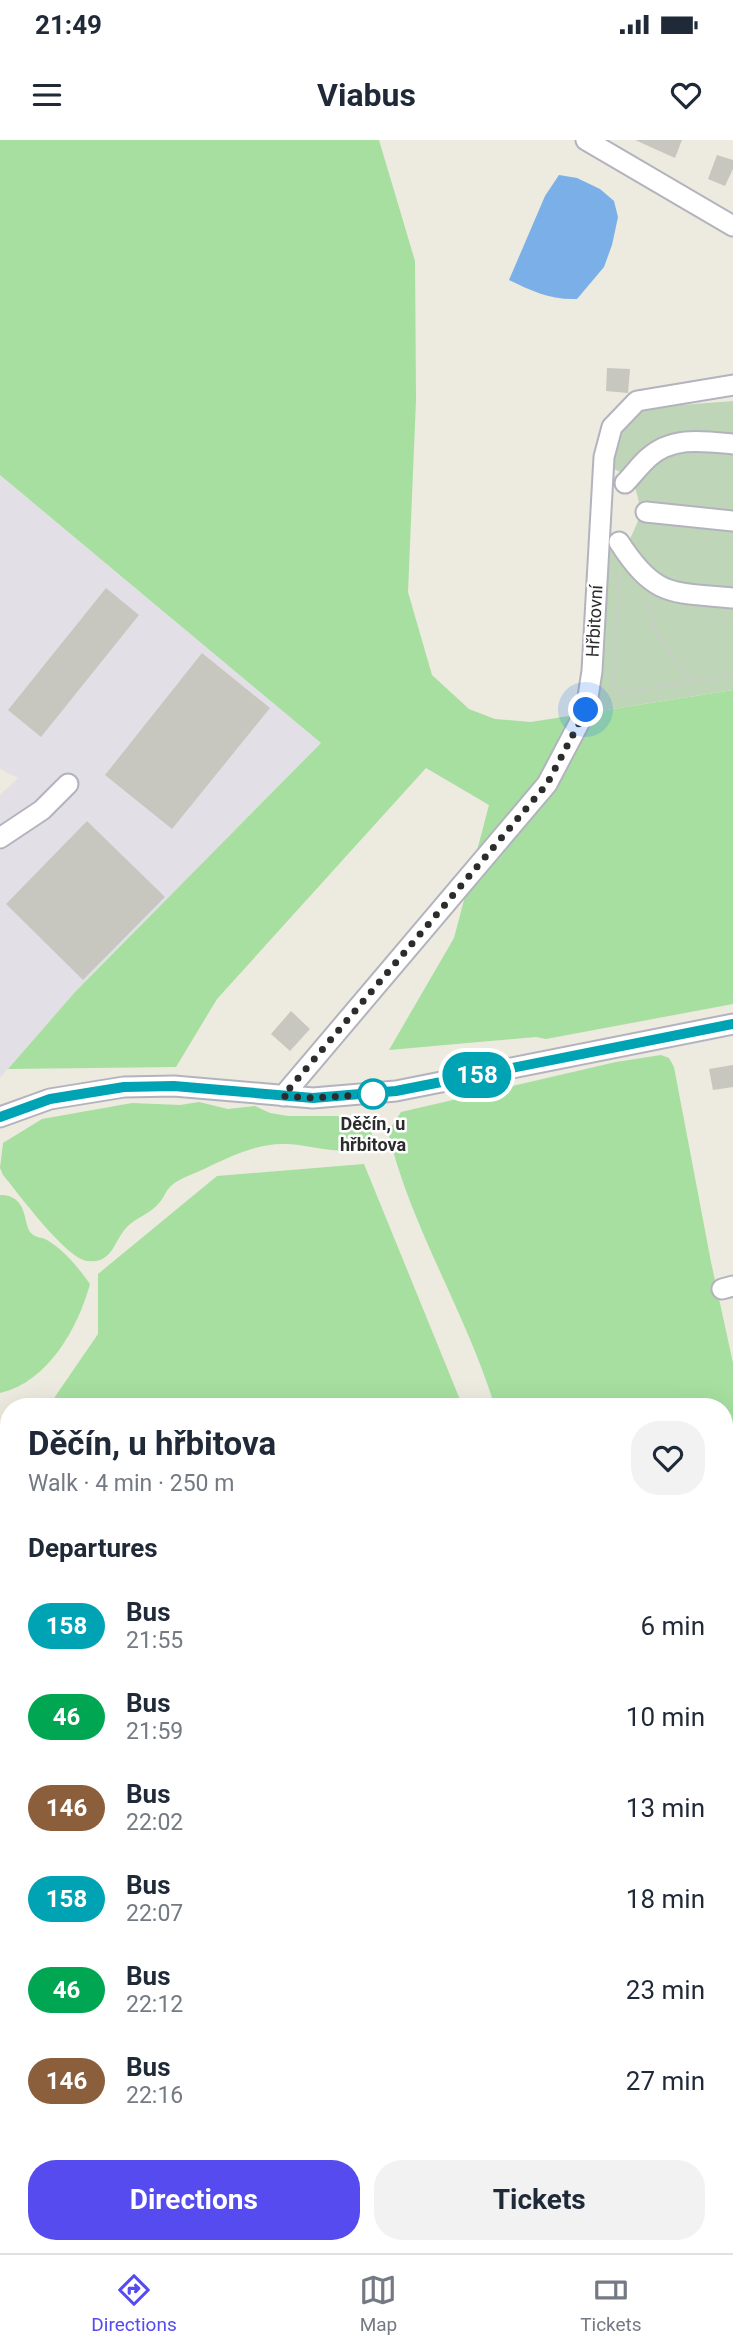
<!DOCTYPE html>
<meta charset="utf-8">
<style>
body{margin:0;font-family:Roboto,sans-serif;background:#f2f2f3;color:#1f2937;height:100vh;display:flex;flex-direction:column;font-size:26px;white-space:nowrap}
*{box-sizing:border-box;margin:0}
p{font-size:23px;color:#747a83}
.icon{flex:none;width:38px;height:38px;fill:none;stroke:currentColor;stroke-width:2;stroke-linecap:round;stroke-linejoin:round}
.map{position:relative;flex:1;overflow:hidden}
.side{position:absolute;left:0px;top:1258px;width:733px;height:856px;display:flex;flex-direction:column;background:#fff;border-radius:28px 28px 0 0;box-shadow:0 7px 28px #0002}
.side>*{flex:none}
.badge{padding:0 14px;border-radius:23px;font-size:24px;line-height:46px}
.you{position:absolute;width:35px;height:35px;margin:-18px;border:5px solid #fff;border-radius:50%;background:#1a73e8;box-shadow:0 0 0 10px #1a73e833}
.map>.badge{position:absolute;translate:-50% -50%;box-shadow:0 0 0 4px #fff}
h2{padding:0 28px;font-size:26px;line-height:63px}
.round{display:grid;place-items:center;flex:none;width:74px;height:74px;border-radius:28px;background:#f2f2f3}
.headline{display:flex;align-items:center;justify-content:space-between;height:119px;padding:0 28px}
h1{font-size:33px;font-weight:700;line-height:52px}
.button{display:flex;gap:14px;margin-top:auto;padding:14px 28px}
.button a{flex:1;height:80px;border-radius:28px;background:#554bee;color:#fff;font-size:28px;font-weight:700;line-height:80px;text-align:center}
.button a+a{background:#f2f2f3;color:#1f2937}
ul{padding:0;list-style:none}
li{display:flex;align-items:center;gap:21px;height:91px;padding:0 28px}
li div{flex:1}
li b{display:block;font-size:26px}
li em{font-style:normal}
li .badge{min-width:77px;font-weight:700;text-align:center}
.status{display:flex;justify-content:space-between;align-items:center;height:49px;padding:0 35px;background:#fff;direction:ltr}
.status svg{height:19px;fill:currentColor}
header{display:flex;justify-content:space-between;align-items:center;height:91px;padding:0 28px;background:#fff;font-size:32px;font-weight:700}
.dock{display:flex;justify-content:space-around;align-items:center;height:98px;border-top:2px solid #e0e1e3;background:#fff;font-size:19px;color:#747a83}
.dock a{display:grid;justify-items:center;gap:4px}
.dock .on{color:#554bee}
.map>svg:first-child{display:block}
</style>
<div class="status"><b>21:49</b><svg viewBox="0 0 49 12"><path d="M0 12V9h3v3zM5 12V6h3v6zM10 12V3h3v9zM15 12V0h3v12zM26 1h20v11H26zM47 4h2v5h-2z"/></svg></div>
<header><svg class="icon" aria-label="menu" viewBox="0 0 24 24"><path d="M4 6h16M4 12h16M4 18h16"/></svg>Viabus<svg class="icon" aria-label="heart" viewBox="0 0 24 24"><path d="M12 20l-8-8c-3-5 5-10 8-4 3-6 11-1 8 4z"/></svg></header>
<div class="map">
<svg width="733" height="2113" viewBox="0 0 733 2113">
<rect width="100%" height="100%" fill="#edeadf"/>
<path fill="#e3dfe6" d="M0,335L321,603L75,852L0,938V655L18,638L0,629Z"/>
<path fill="#a6dfa0" d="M0,0H379L415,121L416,260L408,452L432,535L469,569L495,579L531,582L733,550V864L546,899L536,897L389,910L454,798L489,665L426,628L217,859L176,927L8,929L75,852L321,603L0,335Z
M661,915L669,918L674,927L711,1122L733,1223V1334L725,1338L724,1267H495C466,1172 411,1088 388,992L401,972L616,922Z
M199,962L228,969L255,966L270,973L288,976H337L369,982L374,1003C350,1020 312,1004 285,1004C257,1003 229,1017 204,1029C194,1034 179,1038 171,1046C166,1050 164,1058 159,1063C151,1073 138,1077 129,1085C114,1098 114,1124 88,1121C67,1120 18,1053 3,1035L0,1028L3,1003L42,979L132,963L180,965Z
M364,1024L463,1267H48L98,1194V1134L217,1036Z
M0,1055C30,1055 22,1086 32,1094C36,1098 42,1097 47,1100C65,1111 78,1127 90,1144C78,1188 48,1242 0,1253Z
M733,1385V1962L724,1950V1391Z
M0,1738L9,1752V2066L0,2052Z
M35,2105H237L242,2113H40Z"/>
<path fill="#bfd5b8" d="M733,261V550L594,572L607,412L627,405C643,373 643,372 632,338L612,328L619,291L643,268Z"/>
<path fill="#7aafe7" d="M559,35L577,38L600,49L614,61L618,77L612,105L604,127L577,159C550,160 532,151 509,140L545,56Z"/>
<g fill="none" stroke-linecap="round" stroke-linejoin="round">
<path stroke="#7aafe7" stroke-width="4.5" d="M724,1419L733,1414
M0,1514L9,1511
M724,1642L733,1644"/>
</g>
<path fill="#c8c7bf" d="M635,0H682L675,18Z
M717,15L733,20V29L725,46L708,39Z
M607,228L630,229L628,253L606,251Z
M106,448L139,475L41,597L8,570Z
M202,513L270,568L172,689L105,635Z
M87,681L165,757L83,840L6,764Z
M291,871L310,889L290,911L271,894Z
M733,925V947L713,950L709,929Z"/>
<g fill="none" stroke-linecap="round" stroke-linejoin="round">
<defs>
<path id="minor" d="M586,0L733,86
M625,343C633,335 640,325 648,318C672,296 703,301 733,304
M646,372L733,381
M619,402C655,458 671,452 733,458
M0,698L42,670L68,644
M283,956L547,644L586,570L592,531L604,317L612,287L637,261L733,245
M0,977L50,959L124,947L174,946L313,958L396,951L733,884
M722,1149L733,1146
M0,1619L9,1613"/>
</defs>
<use href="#minor" stroke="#b3b3be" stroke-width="23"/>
<path stroke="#ccc" stroke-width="2.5" stroke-dasharray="5 3.5" stroke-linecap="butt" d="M620,433L613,549L615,553L733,536
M648,457C651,492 668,519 695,540"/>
<use href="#minor" stroke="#fff" stroke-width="19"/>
</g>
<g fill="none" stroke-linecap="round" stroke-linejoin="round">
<defs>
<path id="line" d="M0,977L50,959L124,947L174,946L313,958L396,951L733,884"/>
</defs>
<use href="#line" stroke="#fff" stroke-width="16"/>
<use href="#line" stroke="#00a3b4" stroke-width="10"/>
<path stroke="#2c2c2c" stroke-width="7" stroke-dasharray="0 12.6" d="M373,954L313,958L283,956L547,644L586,570"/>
</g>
<circle fill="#fff" stroke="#00a3b4" stroke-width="3.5" cx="373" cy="954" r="14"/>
<g text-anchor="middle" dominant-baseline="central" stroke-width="5" stroke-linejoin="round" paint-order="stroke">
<g font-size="18" fill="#2c2c2c" stroke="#fff">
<text transform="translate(594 481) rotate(-87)">Hřbitovní</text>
</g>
<g font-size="18" font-weight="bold" fill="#2c2c2c" stroke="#fff">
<text x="373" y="983">Děčín, u<tspan x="373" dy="21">hřbitova</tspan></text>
</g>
</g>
</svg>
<div class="you" style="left:586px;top:570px"></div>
<b class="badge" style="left:477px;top:935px;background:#00a3b4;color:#fff">158</b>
<section class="side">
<div class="headline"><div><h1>Děčín, u hřbitova</h1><p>Walk · 4 min · 250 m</p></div><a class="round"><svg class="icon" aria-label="heart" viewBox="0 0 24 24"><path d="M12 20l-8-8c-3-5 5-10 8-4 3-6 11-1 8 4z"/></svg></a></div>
<h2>Departures</h2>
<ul>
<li><span class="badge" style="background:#00a3b4;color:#fff">158</span><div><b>Bus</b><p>21:55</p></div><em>6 min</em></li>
<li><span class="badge" style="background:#00a651;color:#fff">46</span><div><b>Bus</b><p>21:59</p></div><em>10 min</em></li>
<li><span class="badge" style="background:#8b5e3c;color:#fff">146</span><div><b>Bus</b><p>22:02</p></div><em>13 min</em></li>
<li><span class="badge" style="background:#00a3b4;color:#fff">158</span><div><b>Bus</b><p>22:07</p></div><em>18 min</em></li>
<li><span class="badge" style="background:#00a651;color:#fff">46</span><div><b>Bus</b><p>22:12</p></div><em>23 min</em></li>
<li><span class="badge" style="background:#8b5e3c;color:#fff">146</span><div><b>Bus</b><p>22:16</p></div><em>27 min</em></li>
</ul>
<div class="button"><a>Directions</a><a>Tickets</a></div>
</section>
</div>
<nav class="dock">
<a class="on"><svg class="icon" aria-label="directions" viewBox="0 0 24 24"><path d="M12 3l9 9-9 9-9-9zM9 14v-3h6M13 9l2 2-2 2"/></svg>Directions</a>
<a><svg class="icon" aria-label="map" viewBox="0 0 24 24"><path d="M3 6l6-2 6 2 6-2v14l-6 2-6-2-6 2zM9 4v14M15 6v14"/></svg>Map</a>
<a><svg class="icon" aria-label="tickets" viewBox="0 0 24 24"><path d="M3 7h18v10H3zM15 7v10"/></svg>Tickets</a>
</nav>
